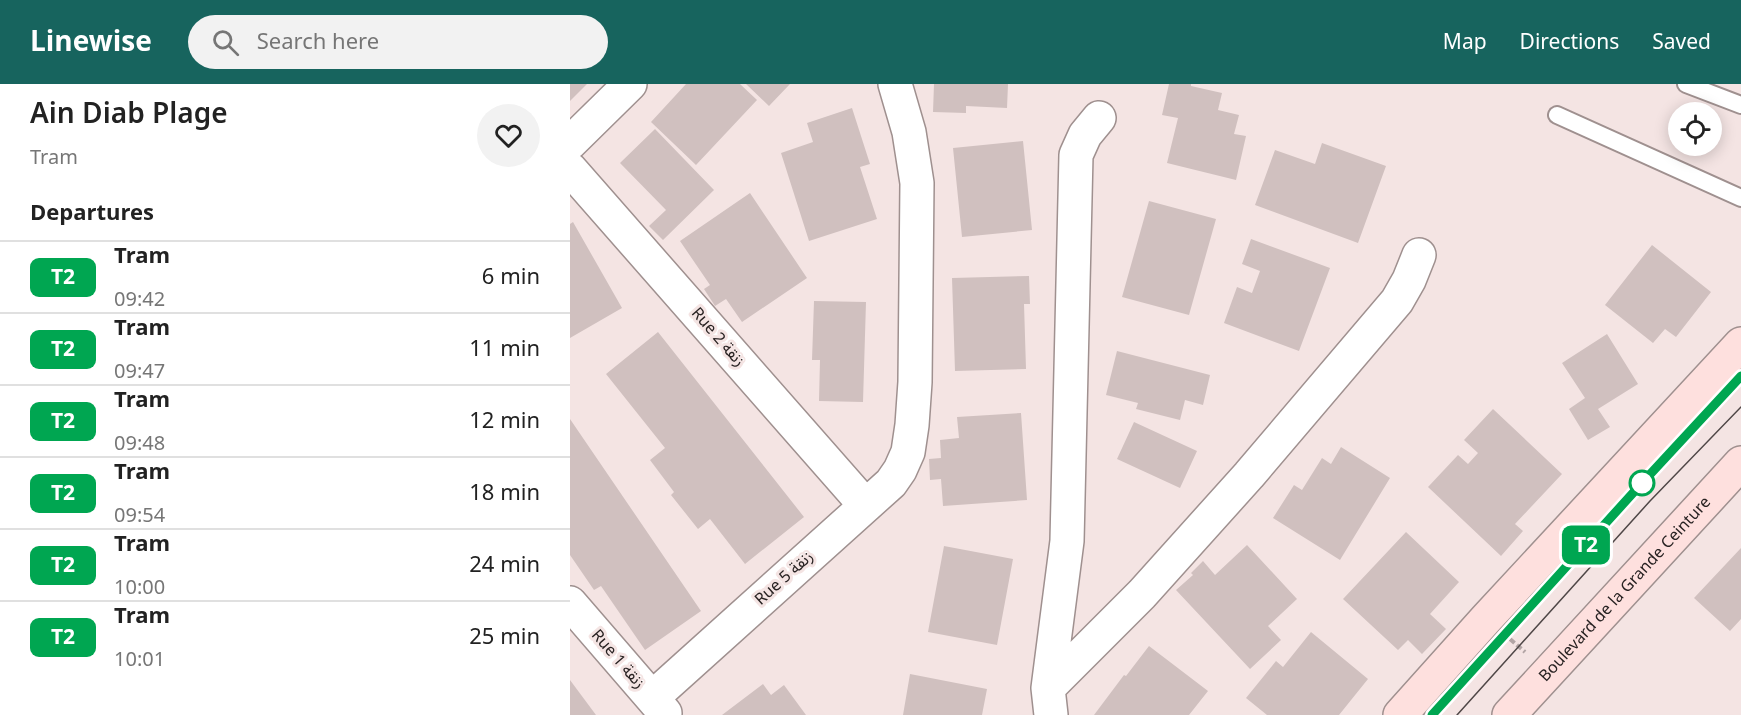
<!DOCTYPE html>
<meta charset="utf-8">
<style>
body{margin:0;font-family:Georgia,"Noto Sans Arabic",serif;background:#f2f2f2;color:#222;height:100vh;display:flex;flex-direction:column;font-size:22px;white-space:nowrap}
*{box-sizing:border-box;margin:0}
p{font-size:20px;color:#767676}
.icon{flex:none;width:33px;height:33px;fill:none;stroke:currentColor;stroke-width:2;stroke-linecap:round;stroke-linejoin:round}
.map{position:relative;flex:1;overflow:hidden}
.drawer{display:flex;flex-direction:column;background:#fff;width:570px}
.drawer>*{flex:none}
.badge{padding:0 12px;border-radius:9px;font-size:21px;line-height:39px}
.tools{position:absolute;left:1098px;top:18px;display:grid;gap:12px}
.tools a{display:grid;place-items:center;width:54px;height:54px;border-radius:50%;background:#fff;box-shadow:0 3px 15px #0003;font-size:30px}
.map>.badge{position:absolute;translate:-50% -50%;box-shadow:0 0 0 3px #fff}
h2{padding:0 30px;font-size:22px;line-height:54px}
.round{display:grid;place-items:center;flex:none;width:63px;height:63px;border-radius:32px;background:#f2f2f2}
.overview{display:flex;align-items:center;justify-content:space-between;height:102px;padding:0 30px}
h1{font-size:28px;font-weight:600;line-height:45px}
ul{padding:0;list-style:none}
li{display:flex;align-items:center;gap:18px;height:72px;padding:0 30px;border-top:2px solid #e0e0e0}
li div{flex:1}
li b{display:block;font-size:22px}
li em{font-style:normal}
li .badge{min-width:66px;font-weight:700;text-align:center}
header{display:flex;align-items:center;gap:36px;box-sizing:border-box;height:84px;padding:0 30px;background:#17645e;color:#fff}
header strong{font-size:28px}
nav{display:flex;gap:33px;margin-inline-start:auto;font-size:21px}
.search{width:420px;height:54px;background:#f2f2f2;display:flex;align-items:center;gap:15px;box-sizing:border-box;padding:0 21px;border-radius:33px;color:#767676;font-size:22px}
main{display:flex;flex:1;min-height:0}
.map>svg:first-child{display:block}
</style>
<header>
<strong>Linewise</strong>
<div class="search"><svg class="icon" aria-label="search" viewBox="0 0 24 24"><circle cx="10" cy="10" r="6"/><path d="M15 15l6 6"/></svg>Search here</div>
<nav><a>Map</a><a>Directions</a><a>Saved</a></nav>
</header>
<main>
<section class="drawer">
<div class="overview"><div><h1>Ain Diab Plage</h1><p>Tram</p></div><a class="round"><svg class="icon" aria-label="heart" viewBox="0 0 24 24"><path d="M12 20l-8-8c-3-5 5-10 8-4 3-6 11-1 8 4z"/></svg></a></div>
<h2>Departures</h2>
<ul>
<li><span class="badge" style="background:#00a651;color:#fff">T2</span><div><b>Tram</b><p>09:42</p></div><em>6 min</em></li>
<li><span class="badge" style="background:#00a651;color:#fff">T2</span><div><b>Tram</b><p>09:47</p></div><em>11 min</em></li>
<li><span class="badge" style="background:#00a651;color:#fff">T2</span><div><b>Tram</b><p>09:48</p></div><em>12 min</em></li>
<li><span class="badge" style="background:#00a651;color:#fff">T2</span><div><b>Tram</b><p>09:54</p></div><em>18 min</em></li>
<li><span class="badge" style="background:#00a651;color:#fff">T2</span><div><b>Tram</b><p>10:00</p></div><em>24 min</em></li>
<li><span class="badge" style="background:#00a651;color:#fff">T2</span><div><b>Tram</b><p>10:01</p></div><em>25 min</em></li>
</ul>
</section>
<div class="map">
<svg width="1171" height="631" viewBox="0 0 1171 631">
<rect width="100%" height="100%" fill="#f4e4e3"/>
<path fill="#d0c0bf" d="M0,0H17L0,17Z
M116,0H170L187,16L126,81L81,38Z
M176,0H220L199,22Z
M364,0H438L437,24L396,22V29L363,28Z
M599,0H621V2L652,9L648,26L669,31L664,50L676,52L666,96L597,79L608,34L592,31Z
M282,24L300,80L290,83L307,135L239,157L211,69L243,58L237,39Z
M85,45L144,106L93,156L79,142L96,126L50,79Z
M453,57L462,146L392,153L383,64Z
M752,59L816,82L788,159L685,121L705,66L745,80Z
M180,109L237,194L172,238L156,215L145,222L134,205L140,201L110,157Z
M579,117L646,135L619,231L552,213Z
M3,138L52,224L0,254V140Z
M681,155L760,184L729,267L654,239L667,203L682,209L690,187L672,180Z
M1082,161L1141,208L1106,253L1095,245L1083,259L1035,221Z
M459,192L460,220H454L456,285L385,287L382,194Z
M244,217L296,218L293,318L249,317L250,276H242Z
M88,248L234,433L175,480L140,435L128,445L101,411L104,408L80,376L95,364L36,290Z
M1037,250L1068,300L1028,325L1040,343L1018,356L999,325L1015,314L992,279Z
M547,267L640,291L633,321L615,316L610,336L566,325L568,319L536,311Z
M923,325L992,390L945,440L953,447L931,472L858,403L888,371L898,380L908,369L894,356Z
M451,329L457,416L373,422L371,395L360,396L359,375L371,374L370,356L389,354L387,333Z
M0,335L131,527L75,566L31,502L24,506L0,471Z
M564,338L627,367L610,404L547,375Z
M771,363L820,394L770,476L703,434L724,401L732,406L752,374L761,380Z
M836,448L889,498L860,530L876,545L852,570L838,556L828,566L773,515Z
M677,461L727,515L698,542L711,556L680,585L606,506L623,491L621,489L633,477L645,491Z
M374,462L443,475L427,561L358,548Z
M1171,464V535L1160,547L1124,514Z
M741,548L798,595L769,631H697L676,614L706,577L713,583Z
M579,562L638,607L619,631H524L554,591L556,592Z
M340,590L417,605L412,631H333Z
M0,596L26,631H0Z
M193,600L201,611L214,601L236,631H152Z"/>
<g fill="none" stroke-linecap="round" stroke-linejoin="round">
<defs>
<path id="service" d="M1116,0L1171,21
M987,31L1171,114"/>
<path id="minor" d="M0,59L60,0
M0,85L295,421
M0,519L95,629
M478,604L572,510L679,391L827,217L839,196L849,171
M82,614L321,399L330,386L338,368L342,341L345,298L347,99L339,48L325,0
M481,631L478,604L497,457L506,71L515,51L529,34"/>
<g id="secondary">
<path d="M830,631L916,535L1171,260"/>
<path id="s1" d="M939,631L1171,379"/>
</g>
</defs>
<use href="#service" stroke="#9f908f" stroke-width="20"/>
<use href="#minor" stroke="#9f908f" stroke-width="36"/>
<use href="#secondary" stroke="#9f908f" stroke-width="36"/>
<path stroke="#b2a5a5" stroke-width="4" stroke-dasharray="6 3" stroke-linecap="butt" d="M940,555L955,568"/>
<use href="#service" stroke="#fff" stroke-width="16"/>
<use href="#minor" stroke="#fff" stroke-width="33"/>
<use href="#secondary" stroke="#fee0de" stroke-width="33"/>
<path stroke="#4f4747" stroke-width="1.5" d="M862,631L1072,399L1171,292
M887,631L1080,417L1171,323"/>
</g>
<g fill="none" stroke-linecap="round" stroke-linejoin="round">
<defs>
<path id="line" d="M862,631L1072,399L1171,292"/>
</defs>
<use href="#line" stroke="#fff" stroke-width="14"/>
<use href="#line" stroke="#00a651" stroke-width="9"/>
</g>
<circle fill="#fff" stroke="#00a651" stroke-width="3" cx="1072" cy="399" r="12"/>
<g text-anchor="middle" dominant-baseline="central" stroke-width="6" stroke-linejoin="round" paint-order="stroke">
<g font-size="16" fill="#282222" stroke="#f4e4e3">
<text transform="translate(148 253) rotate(49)">Rue 2 زنقة</text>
<text transform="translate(214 494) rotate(-42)">Rue 5 زنقة</text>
<text stroke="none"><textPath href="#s1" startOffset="171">Boulevard de la Grande Ceinture</textPath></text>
<text transform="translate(48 575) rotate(49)">Rue 1 زنقة</text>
</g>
</g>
</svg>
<div class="tools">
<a><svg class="icon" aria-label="locate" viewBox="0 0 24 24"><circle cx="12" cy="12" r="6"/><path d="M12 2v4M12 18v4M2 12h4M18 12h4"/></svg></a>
</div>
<b class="badge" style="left:1016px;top:461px;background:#00a651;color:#fff">T2</b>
</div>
</main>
